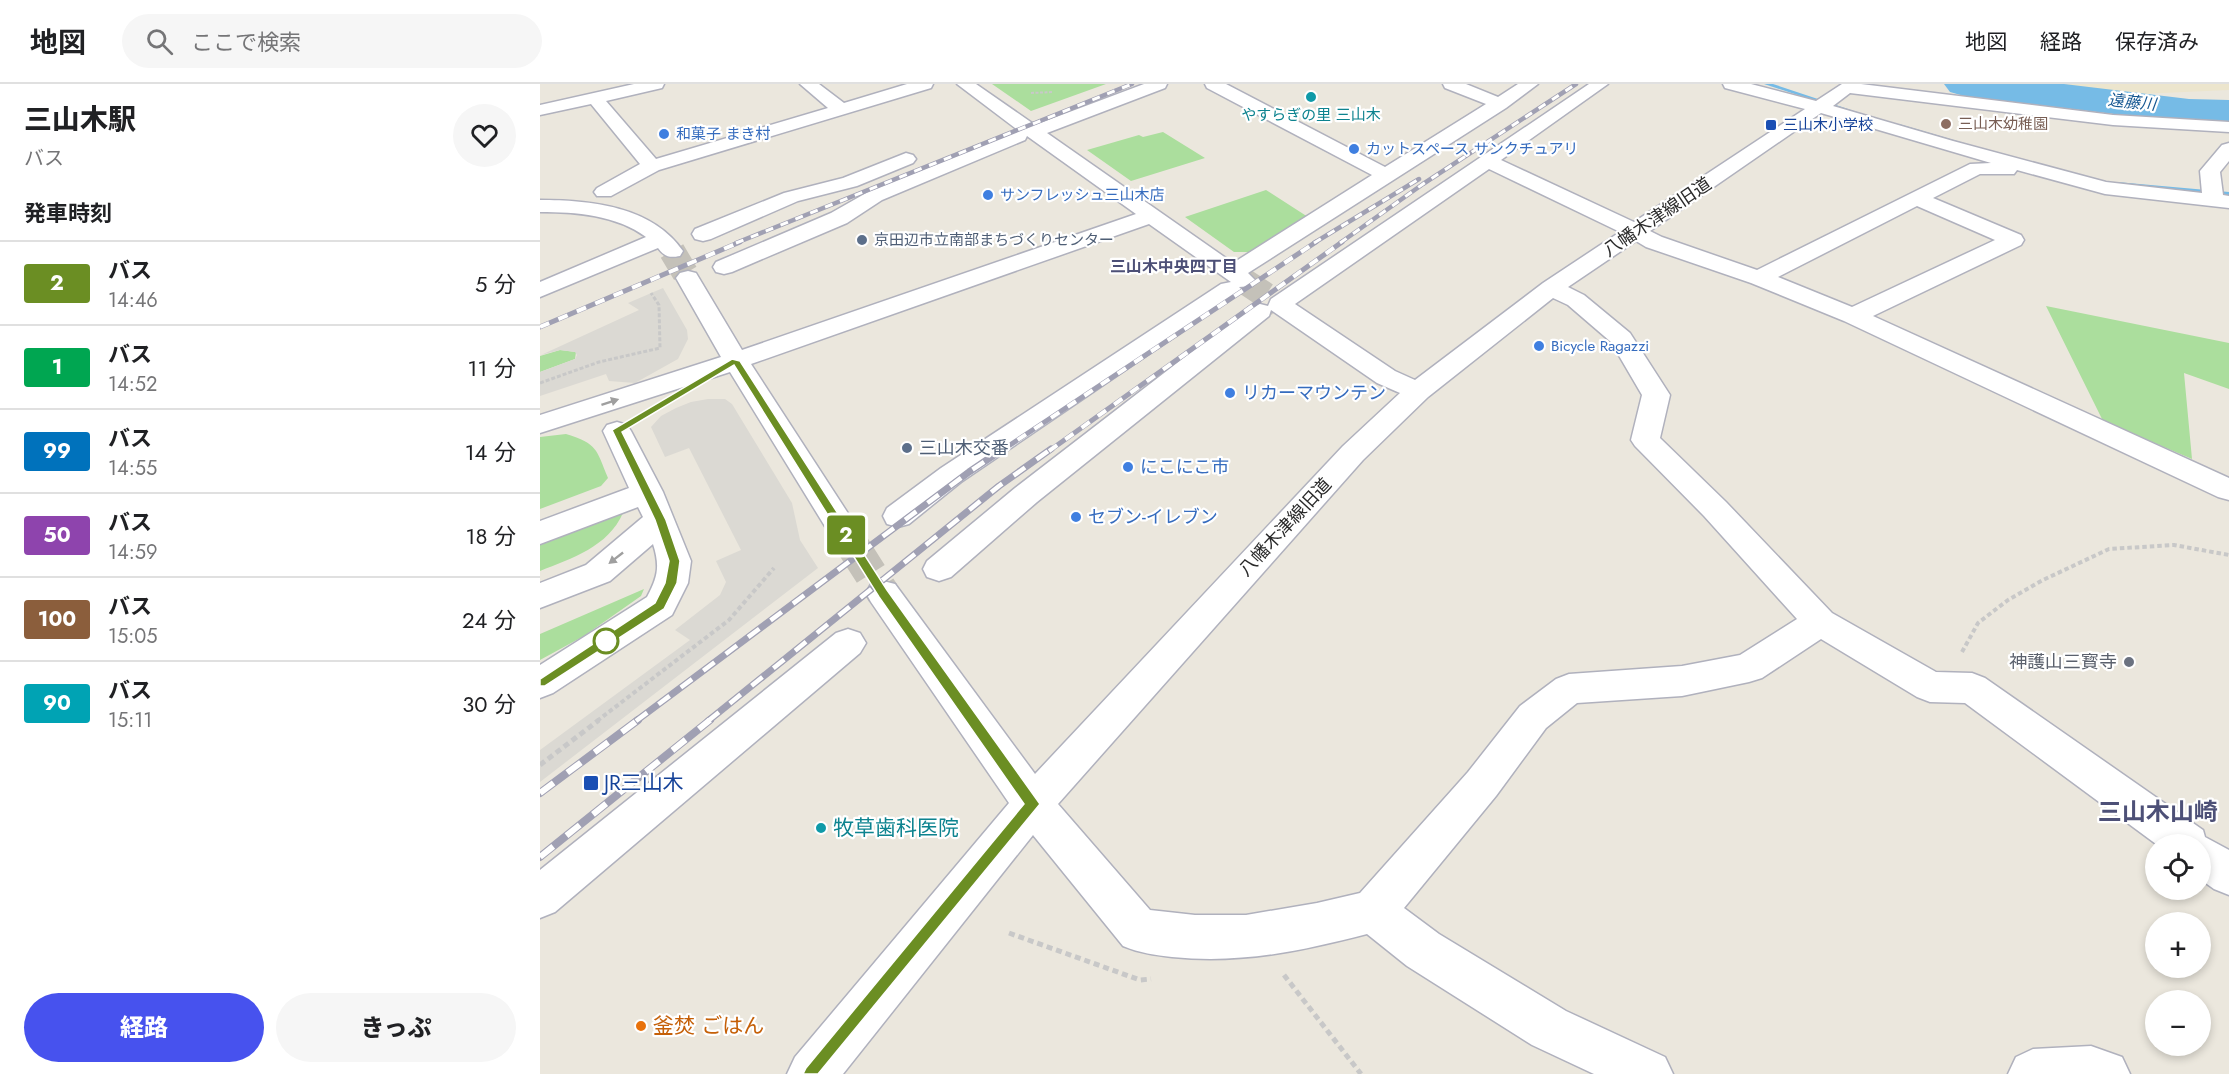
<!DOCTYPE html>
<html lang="ja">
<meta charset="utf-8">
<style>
body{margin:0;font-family:Jost,"Noto Sans JP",sans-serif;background:#f6f6f6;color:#202124;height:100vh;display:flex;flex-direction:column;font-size:22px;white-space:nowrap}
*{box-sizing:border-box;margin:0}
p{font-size:20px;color:#757577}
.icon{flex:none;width:33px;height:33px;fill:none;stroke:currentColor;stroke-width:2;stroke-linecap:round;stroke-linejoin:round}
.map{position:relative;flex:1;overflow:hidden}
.sheet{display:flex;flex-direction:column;background:#fff;width:540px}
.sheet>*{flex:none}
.badge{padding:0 12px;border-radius:4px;font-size:21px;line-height:39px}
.controls{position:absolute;left:1605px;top:750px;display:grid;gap:12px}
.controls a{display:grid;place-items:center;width:66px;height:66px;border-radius:50%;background:#fff;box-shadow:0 3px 9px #0003;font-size:30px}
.map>.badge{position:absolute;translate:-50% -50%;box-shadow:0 0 0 3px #fff}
h2{padding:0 24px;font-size:22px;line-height:54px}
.round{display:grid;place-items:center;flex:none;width:63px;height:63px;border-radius:32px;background:#f6f6f6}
.overview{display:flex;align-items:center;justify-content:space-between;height:102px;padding:0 24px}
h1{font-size:28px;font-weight:800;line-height:45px}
.action{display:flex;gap:12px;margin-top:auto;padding:12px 24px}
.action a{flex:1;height:69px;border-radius:36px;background:#4752ee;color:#fff;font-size:24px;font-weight:800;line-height:69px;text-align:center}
.action a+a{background:#f6f6f6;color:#202124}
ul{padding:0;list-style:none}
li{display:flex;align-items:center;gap:18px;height:84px;padding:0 24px;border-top:2px solid #e0e0e0}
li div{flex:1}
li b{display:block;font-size:22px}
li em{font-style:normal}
li .badge{min-width:66px;font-weight:700;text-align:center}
header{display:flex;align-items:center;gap:36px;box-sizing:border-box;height:84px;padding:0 30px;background:#fff;border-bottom:2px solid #e0e0e0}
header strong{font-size:28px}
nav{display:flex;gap:33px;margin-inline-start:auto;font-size:21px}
.search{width:420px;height:54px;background:#f6f6f6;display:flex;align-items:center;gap:15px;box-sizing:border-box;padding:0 21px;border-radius:33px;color:#757577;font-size:22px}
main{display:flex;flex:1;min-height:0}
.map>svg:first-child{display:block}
</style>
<header>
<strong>地図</strong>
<div class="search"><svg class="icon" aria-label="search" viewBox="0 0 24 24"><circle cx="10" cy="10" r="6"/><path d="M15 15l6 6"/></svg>ここで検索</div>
<nav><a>地図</a><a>経路</a><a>保存済み</a></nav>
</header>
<main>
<section class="sheet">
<div class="overview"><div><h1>三山木駅</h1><p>バス</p></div><a class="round"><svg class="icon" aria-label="heart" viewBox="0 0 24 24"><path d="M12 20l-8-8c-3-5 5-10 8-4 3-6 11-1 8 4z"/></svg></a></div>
<h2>発車時刻</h2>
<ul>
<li><span class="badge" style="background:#6b8e23;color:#fff">2</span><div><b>バス</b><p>14:46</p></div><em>5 分</em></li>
<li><span class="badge" style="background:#00a651;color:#fff">1</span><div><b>バス</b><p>14:52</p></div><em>11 分</em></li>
<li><span class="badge" style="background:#0072bc;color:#fff">99</span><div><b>バス</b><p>14:55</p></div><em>14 分</em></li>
<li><span class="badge" style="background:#8e44ad;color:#fff">50</span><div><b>バス</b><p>14:59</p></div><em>18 分</em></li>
<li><span class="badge" style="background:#8b5e3c;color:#fff">100</span><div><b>バス</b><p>15:05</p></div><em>24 分</em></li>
<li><span class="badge" style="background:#00a3b4;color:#fff">90</span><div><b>バス</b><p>15:11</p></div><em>30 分</em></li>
</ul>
<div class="action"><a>経路</a><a>きっぷ</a></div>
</section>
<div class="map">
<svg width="1689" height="990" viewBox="0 0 1689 990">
<rect width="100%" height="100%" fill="#ebe7dd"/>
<path fill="#ece5cd" d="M1489,0H1689V6L1577,11Z"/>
<path fill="#abde9d" d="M452,0H566L491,27Z
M623,48L665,74L591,97L547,66L599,51L603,53Z
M726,106L768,133L711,168H694L645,133Z
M1506,222L1689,259V305L1644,289L1652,375L1563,337Z
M20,266L36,268L35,275L0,288V272Z
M26,350C58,360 56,365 68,394L61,402L0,425V353Z
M83,429C68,463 32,474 0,487V461Z
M104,505L101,512L44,552L0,576V550Z"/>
<path fill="#dbd9d3" d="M123,204L147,246L148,255L138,275L95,299L69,297L66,290L0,312V288L35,275L37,271L35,268L20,266L1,271L99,226L88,219Z
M168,315H185L192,320L252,419L260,456L278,484L0,698V666L150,556L135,546L180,511L186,498L176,477L201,466L149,364L125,373L111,343L121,332L136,324L151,318Z"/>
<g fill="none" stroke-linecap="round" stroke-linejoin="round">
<path fill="#76bbe6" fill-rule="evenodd" d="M1224,0H1233L1320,29L1315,30Z
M1355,40H1359L1458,69L1453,70L1355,42Z
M1577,98L1689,108V112L1580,102H1577Z"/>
<path fill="#76bbe6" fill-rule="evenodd" d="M1404,0H1524L1649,15L1689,16V40L1649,39L1424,12L1410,8Z"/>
<path stroke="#c4c1b9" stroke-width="26" stroke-dasharray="26 13" stroke-linecap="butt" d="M132,167L148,194
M704,197L739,220"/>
<path stroke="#c4c1b9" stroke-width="33" stroke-dasharray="33 16" stroke-linecap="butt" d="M313,462L343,509"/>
<defs>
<path id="minor" d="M94,0H124L122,4L66,17L116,75L288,24L260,0H279L304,19L367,0H393L391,4L119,86L71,112H57L54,108L57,104L100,80L51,20L0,31V21Z
M417,0H436L495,41L604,0H627L625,4L507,49L693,179L832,91L667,4L665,0H686L845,83L946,20L905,4L903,0H926L958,13L978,0H998L966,24L708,189L716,197L712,202L699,203L701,205L697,210L421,398L369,440L358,443L347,440L343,432L347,424L401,384L681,200L691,198L609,140L211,280L324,454L329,462L324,470L313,473L302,470L190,288L0,349V331L181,273L136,194L140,189L148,187L156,189L202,266L596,130L487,52L485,56L342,116L307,139L192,188L184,190L176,188L173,183L176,178L291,129L328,108L479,47Z
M1049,0H1068L961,76L1094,138L1265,25L1185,4L1183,0H1211L1276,17L1302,0H1321L1573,31L1689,38V48L1573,41L1310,9L1293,22L1413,57L1566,98L1662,109L1660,87L1682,61L1689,59V77L1680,88L1683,111L1689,112V124L1565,110L1477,86L1474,90H1440L1393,114L1481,151L1484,156L1481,161L1333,232L1689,394V416L1678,413L1304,237L1211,199L1106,163L1096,157L1028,203L1044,211L1090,249L1130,311L1120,354L1186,418L1292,529L1396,588L1432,589L1445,594L1663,746L1665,753L1689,766V811L1674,805L1660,795V760H1616L1425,619L1390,618L1377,613L1281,555L1222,594L1209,598L1142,612L1037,619L1006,644L956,712L864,824L899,850L1026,927L1125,973L1133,990H1054L992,961L867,882L827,850C761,867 702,880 632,873C615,871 600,869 583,862L493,751L303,990H247L255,973L469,719L331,518L326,509L331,500L343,497L355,500L495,690L803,362L860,309L837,299L731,226L729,232L497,418L411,493L399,497L387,493L383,485L387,477L475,404L711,222L720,220L728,222L731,215ZM1281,29L1451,79L1430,80L1217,186L1122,153L1110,147ZM949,85L1080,148L1003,199L875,296L855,287L755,220ZM1377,122L1455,156L1312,223L1238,193ZM1013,214L1028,221L1071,258L1102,311L1091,356L1095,362L1164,432L1257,535L1200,571L1142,582L1029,590L1016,595L980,622L928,688L820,809L777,819L706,831H655L610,826L518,720L823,376L888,313Z
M366,69L373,71L376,75L373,79L317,102L258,117L171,155L163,157L155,155L152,150L155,145L244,109L303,94Z
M0,116C50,116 112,122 143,167L140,172C129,174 125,173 118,164L0,213V198L106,153C76,131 36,128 0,128Z
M77,338L87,341L91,347L123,408L151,477L148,499L132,531L13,609L0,614V581L107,513C118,493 120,482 113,460L70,497L0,524V499L46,481L103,433L98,423L0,460V437L89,404L63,347L67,341Z
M308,545L320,549L326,559L320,569L15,828L0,834V786L296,549Z
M1551,962L1582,973L1590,990H1468L1476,973L1493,965Z"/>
</defs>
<use href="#minor" stroke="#b0b1bd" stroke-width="3"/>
<path stroke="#c8c8c8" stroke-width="2" stroke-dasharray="3 1.5" stroke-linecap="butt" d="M491,9L513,8"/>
<path stroke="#c8c8c8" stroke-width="3" stroke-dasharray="4 2" stroke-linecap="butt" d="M0,299L59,278L120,264L119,221L111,209"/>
<path stroke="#c8c8c8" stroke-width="4" stroke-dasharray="4.5 3" stroke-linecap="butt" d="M1422,568L1438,539L1468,516L1503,496L1569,465L1634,461L1689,471
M57,637L189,536L234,484"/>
<path stroke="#c8c8c8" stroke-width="5" stroke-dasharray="6 4" stroke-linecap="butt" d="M0,681L59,636
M469,849L600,896L611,895
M744,891L821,990"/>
<use href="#minor" fill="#fff" fill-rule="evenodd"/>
<defs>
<path id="rail-far3" d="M196,159L592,0
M774,159L879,95
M800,159L883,100L1036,0"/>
<path id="rail-far2" d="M0,243L200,158
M461,367L776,158
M509,367L802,158"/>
<path id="rail-far1" d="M96,637L429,388L463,365
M168,637L459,402L511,365"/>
<path id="rail" d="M0,709L98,636
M0,773L170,636"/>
</defs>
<use href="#rail-far3" stroke="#a0a0b3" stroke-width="4.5"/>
<use href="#rail-far2" stroke="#a0a0b3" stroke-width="5"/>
<use href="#rail-far1" stroke="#a0a0b3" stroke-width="7"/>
<use href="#rail" stroke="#a0a0b3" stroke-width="8"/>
<use href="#rail-far3" stroke="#fff" stroke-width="3" stroke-dasharray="8" stroke-linecap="butt"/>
<use href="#rail-far2" stroke="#fff" stroke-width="4" stroke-dasharray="10" stroke-linecap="butt"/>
<use href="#rail-far1" stroke="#fff" stroke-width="4.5" stroke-dasharray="14" stroke-linecap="butt"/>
<use href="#rail" stroke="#fff" stroke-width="6" stroke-dasharray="17" stroke-linecap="butt"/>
</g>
<defs><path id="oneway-solid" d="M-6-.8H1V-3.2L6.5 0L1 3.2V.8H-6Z" transform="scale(1.5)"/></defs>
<g fill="#9f9f9f">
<use href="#oneway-solid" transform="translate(70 318) rotate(-18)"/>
<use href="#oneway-solid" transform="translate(76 474) rotate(142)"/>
</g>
<path fill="#6b8e23" stroke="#fff" stroke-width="1.5" d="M192,275L200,277L347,506L500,720L278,990H263L266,984L484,720L339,513L194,281L82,348L126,436L140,477L137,499L124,525L5,602H0V595L115,519L125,499L129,477L115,436L72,346Z"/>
<g fill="#0f9aa8" stroke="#fff" stroke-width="2">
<circle cx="771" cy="13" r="6"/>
<circle cx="281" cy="744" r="6"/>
</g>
<circle fill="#8d6e63" stroke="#fff" stroke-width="2" cx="1406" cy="40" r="6"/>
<g fill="#1a4fb4" stroke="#fff" stroke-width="2">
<rect x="1225" y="35" width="12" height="12" rx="3"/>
<rect x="43" y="691" width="16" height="16" rx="3"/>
</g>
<g fill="#3f7fe0" stroke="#fff" stroke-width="2">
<circle cx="124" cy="50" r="6"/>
<circle cx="814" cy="65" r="6"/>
<circle cx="448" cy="111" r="6"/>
<circle cx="999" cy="262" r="6"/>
<circle cx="690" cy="309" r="6"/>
<circle cx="588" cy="383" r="6"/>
<circle cx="536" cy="433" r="6"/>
</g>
<g fill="#5c6f8a" stroke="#fff" stroke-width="2">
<circle cx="322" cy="156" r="6"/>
<circle cx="367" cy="364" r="6"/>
</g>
<circle fill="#fff" stroke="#6b8e23" stroke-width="3" cx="66" cy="557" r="12"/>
<circle fill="#6b7280" stroke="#fff" stroke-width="2" cx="1589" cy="578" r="6"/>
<circle fill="#e8710a" stroke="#fff" stroke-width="2" cx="101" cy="942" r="6"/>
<g text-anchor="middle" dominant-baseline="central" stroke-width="4.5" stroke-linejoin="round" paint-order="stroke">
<g font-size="15" fill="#0d838f" stroke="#fff">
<text x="771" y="31">やすらぎの里 三山木</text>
</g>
<g font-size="15" fill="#785e54" stroke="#fff" text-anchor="start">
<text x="1418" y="40">三山木幼稚園</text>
</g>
<g font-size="15" fill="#164399" stroke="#fff" text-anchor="start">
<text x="1243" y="41">三山木小学校</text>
</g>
<g font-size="15" fill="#366cbe" stroke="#fff" text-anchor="start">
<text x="136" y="50">和菓子 まき村</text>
<text x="826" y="65">カットスペース サンクチュアリ</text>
<text x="460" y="111">サンフレッシュ三山木店</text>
<text x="1011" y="262">Bicycle Ragazzi</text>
</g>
<g font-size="15" fill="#4e5e75" stroke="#fff" text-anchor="start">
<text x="334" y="156">京田辺市立南部まちづくりセンター</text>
</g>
<g font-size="16" font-style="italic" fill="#165892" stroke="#fff">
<text transform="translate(1592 18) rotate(6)">遠藤川</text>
</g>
<g font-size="16" font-weight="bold" fill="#4d5077" stroke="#fff">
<text x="634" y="182">三山木中央四丁目</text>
</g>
<g font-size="18" fill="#2a2a2a" stroke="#fff">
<text transform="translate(1117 133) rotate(-34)">八幡木津線旧道</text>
<text transform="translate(745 443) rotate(-47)">八幡木津線旧道</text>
</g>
<g font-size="18" fill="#366cbe" stroke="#fff" text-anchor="start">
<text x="702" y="309">リカーマウンテン</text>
<text x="600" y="383">にこにこ市</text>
<text x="548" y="433">セブン-イレブン</text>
</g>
<g font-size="18" fill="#4e5e75" stroke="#fff" text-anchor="start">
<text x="379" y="364">三山木交番</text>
</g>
<g font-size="18" fill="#5b616d" stroke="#fff" text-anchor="end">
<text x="1577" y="578">神護山三寳寺</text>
</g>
<g font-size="21" fill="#164399" stroke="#fff" text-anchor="start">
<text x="64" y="699">JR三山木</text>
</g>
<g font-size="21" fill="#0d838f" stroke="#fff" text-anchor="start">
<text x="293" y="744">牧草歯科医院</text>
</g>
<g font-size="21" fill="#c56008" stroke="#fff" text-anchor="start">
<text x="113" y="942">釜焚 ごはん</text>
</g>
<g font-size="24" font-weight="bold" fill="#4d5077" stroke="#fff">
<text x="1618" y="727">三山木山崎</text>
</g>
</g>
</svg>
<div class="controls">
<a><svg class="icon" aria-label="locate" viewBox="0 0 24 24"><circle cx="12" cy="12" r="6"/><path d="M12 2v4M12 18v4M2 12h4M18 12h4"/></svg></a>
<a>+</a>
<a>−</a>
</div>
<b class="badge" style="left:306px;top:451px;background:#6b8e23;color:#fff">2</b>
</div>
</main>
